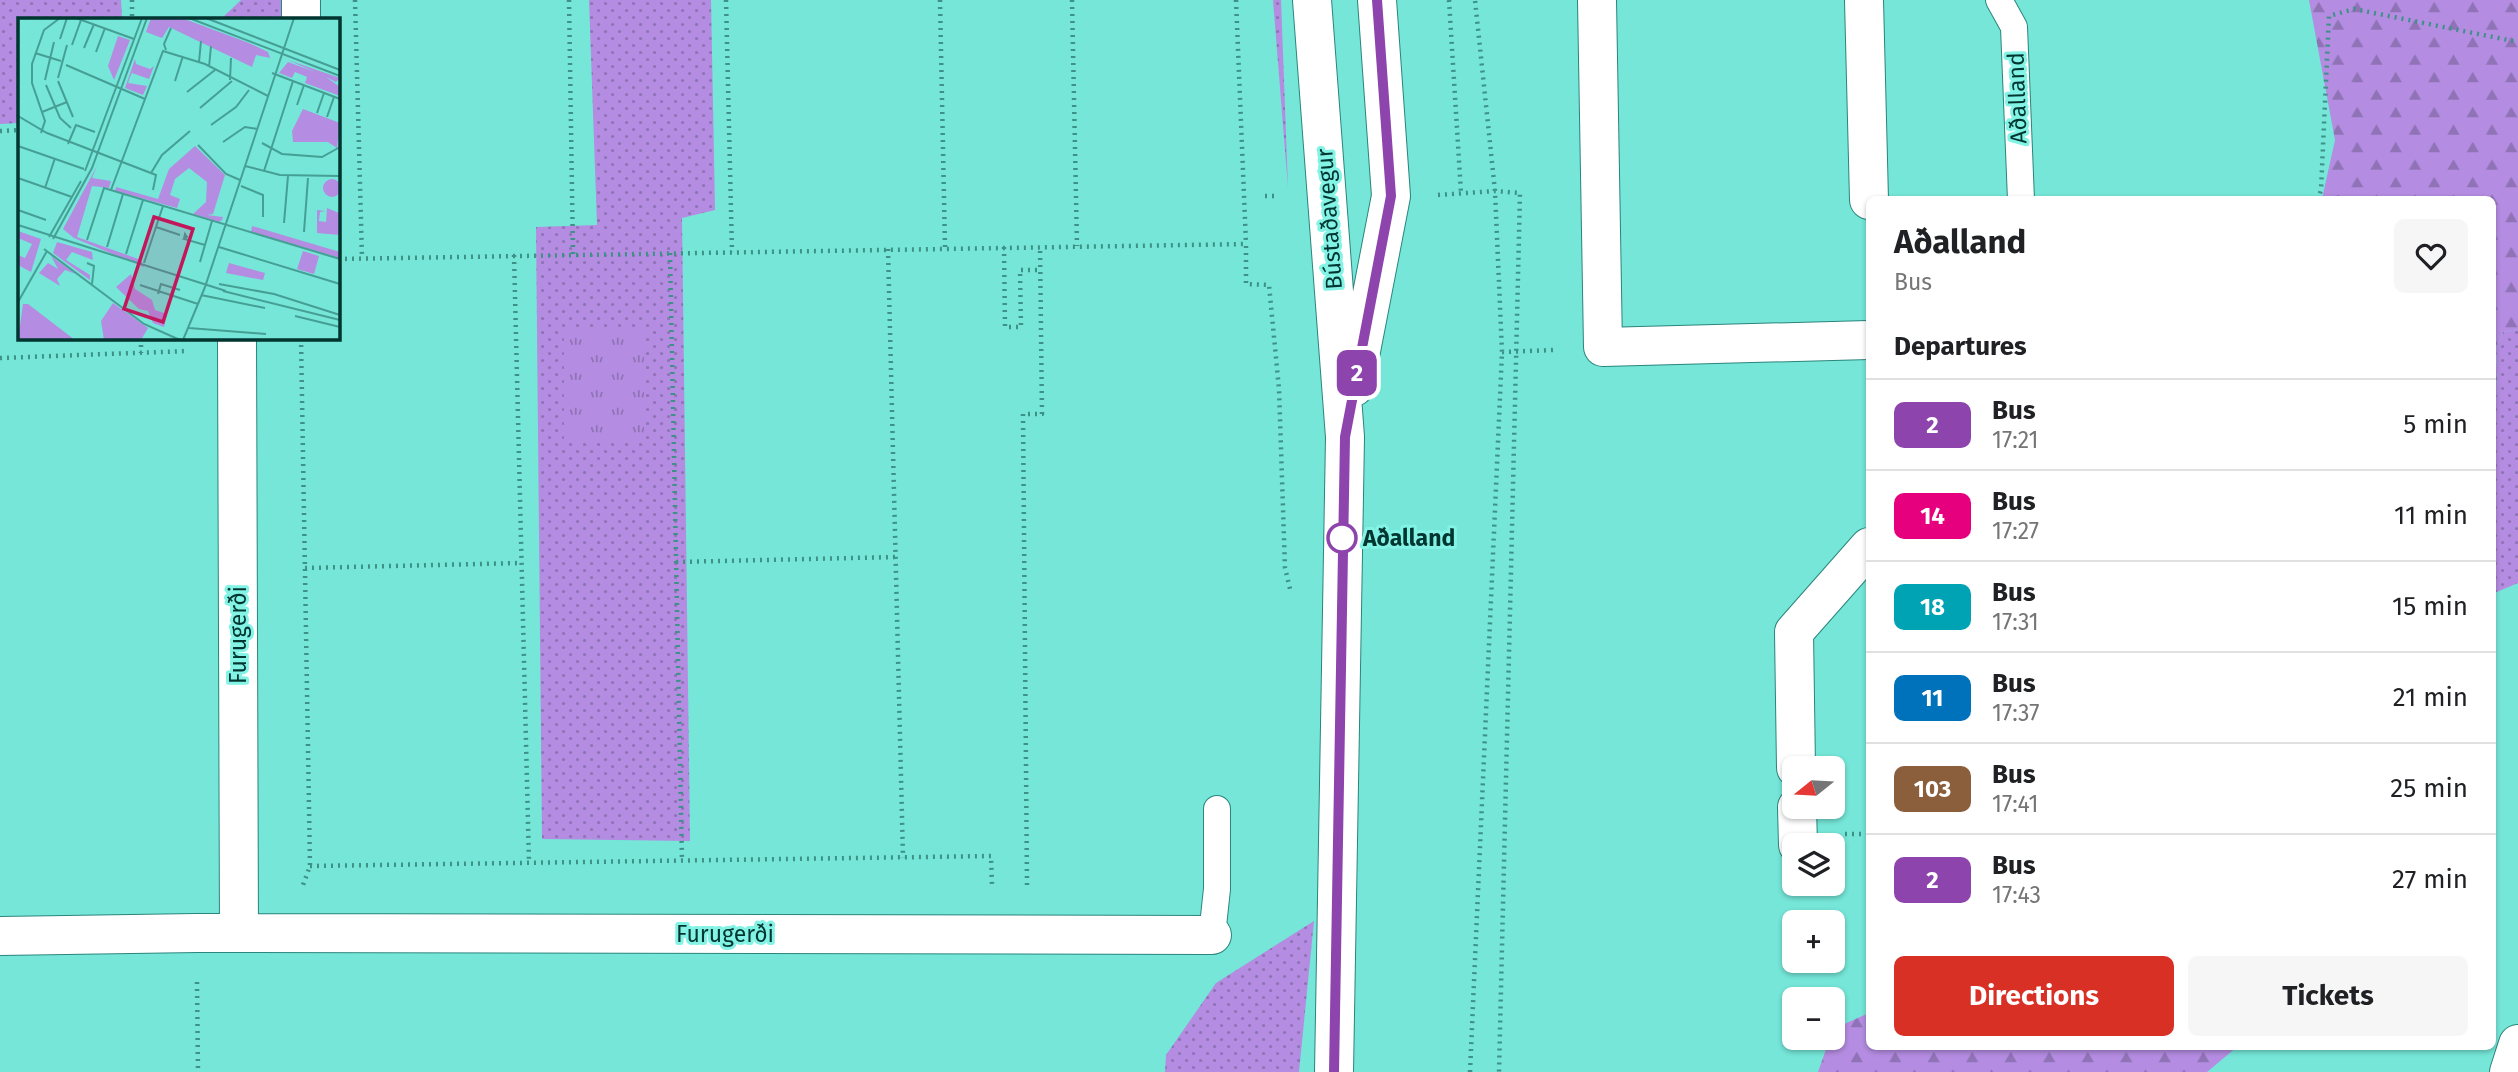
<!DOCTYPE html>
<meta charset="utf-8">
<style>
body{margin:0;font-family:"Fira Sans",sans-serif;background:#f6f6f6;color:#202124;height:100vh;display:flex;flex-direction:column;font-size:26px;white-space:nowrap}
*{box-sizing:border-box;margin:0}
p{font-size:23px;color:#757577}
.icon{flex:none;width:38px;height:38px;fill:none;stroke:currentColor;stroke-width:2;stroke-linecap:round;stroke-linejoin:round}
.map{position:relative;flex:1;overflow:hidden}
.details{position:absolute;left:1866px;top:196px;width:630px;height:854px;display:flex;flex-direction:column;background:#fff;border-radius:10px;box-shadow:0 2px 5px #0004}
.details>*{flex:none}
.badge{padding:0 14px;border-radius:10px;font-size:24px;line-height:46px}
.needle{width:46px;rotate:252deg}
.controls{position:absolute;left:1782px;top:756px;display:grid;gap:14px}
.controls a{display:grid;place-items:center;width:63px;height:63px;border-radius:10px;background:#fff;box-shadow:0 2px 5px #0004;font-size:35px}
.map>.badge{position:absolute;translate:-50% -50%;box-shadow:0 0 0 4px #fff}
h2{padding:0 28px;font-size:26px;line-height:63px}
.round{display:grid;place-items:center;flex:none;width:74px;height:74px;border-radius:10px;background:#f6f6f6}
.summary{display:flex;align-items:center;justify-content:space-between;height:119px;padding:0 28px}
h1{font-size:33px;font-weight:700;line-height:52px}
.cta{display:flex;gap:14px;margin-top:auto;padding:14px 28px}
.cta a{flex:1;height:80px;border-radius:10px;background:#d93025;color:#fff;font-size:28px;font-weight:700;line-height:80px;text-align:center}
.cta a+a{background:#f6f6f6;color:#202124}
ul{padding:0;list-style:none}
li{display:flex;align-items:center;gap:21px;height:91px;padding:0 28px;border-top:2px solid #e0e0e0}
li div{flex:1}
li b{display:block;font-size:26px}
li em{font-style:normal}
li .badge{min-width:77px;font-weight:700;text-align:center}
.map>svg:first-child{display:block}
</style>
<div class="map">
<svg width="2518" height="1072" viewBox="0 0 2518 1072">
<defs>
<pattern id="grass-dots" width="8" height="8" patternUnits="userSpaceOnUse" patternTransform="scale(1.75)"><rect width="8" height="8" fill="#b48ce1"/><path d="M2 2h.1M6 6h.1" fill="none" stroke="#9073b7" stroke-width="1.8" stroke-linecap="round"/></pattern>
<pattern id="forest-firs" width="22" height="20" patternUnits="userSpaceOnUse" patternTransform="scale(1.75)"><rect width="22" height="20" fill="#b48ce1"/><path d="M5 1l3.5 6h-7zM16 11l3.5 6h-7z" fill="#9073b7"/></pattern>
<pattern id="park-tufts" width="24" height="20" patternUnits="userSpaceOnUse" patternTransform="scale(1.75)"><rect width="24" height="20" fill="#b48ce1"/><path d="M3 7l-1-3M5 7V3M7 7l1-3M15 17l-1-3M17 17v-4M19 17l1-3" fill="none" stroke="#9073b7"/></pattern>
</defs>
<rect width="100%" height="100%" fill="#75e6d8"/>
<path fill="url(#grass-dots)" d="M0,0H121L122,19H19V123L0,124Z
M241,0H288L287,19H221Z
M589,0H711L715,210L682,218L690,841L542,839L536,227L597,225Z
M1273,0H1281L1288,188Z
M2518,329V583L2492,594V407L2498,390L2496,350L2503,332Z
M1314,921L1299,1072H1165L1166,1055L1216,983Z"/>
<path fill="url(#forest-firs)" d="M2309,0H2518V329L2503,332L2496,350L2498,390L2492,407V200L2322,199L2335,140Z
M1869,1013V1046L2237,1047L2207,1072H1818L1830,1038H1832L1833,1029Z"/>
<path fill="url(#park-tufts)" d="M564,330H644V442H564Z"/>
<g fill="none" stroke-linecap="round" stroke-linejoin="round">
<defs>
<path id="lane" d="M1999,0L2014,27L2021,200
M1212,935L1217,889V809"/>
<path id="street" d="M301,0V19
M1597,0L1603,347L1869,340
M1864,0L1869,200
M237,338L239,933
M1796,768L1794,632L1869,547
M1797,807L1798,845
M0,936L197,933L1212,935
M2509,1072L2518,1044"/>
<path id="secondary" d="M1312,0L1345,437L1334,1072
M1354,387L1391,196L1377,0"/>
</defs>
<use href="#lane" stroke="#2b857c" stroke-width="28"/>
<use href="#street" stroke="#2b857c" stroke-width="40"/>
<use href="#secondary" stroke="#2b857c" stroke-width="40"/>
<path stroke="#3d9187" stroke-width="4.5" stroke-dasharray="2 5" stroke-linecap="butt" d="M132,0V19
M355,0L362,258
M569,0L573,254
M726,0L732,252
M940,0L945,248
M1072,0L1077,246
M1236,0L1246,244
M1449,0L1461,193
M0,131L19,130
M1438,195L1495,191L1520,193L1499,1072
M1265,196H1279
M2318,200L2321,190L2329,16L2354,9L2518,42
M1004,247L1005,327H1021L1020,270H1040
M888,249L903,858
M670,253L682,861
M514,255L529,863
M338,259L1246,244V284L1269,285L1279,389L1285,568L1291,593
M141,338V353
M301,338L310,866L303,885
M1502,352L1554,350
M0,358L187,351
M676,562L896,557
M305,568L522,563
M1845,834H1869
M310,866L991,856L992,885
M1027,885L1023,414H1042L1040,246
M197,982L198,1072
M1470,1072L1502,352L1495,191L1475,0"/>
<use href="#lane" stroke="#fff" stroke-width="26"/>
<use href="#street" stroke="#fff" stroke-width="38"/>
<use href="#secondary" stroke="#fff" stroke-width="38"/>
</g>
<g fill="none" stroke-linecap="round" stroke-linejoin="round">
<defs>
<path id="line" d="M1334,1072L1345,437L1391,196L1377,0"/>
</defs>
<use href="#line" stroke="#fff" stroke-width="16"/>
<use href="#line" stroke="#8e44ad" stroke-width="10"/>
</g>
<circle fill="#fff" stroke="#8e44ad" stroke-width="3.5" cx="1342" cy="538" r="14"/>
<g text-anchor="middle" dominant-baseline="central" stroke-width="6" stroke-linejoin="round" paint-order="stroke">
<g font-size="23" fill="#003530" stroke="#83f3e6">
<text transform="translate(2017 98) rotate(-92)">Aðalland</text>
<text transform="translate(1329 219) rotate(-94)">Bústaðavegur</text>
<text transform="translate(238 635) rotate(-90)">Furugerði</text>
<text x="725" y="934">Furugerði</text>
</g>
<g font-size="23" font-weight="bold" fill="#003530" stroke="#83f3e6" text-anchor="start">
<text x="1363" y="538">Aðalland</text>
</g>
</g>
<g transform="translate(18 18)">
<rect width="322" height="322" fill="#75e6d8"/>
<path d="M133,0H164L231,25L250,34L252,40L238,37L234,49L151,9L144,20L128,14ZM100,18L112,22L96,62L90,48ZM117,41L118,46L132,51L136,48L131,61L114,55L112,59L110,65L129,68L125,77L107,70ZM270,42L322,60L318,64L308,59L322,69V78L287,65L289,59L277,54L274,60L261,55L270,44L297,54ZM177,128L207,157L195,196L189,197L205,199L217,163L204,202L201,204L175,196L188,184L189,164L171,150L157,161L152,177L162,181L159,190L97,173L98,169L140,181L151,151ZM79,148L74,160L93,163L91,170L74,168L59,219L123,242L126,249L56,220L45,211ZM305 170a9 9 0 1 1 18 0a9 9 0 1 1-18 0ZM309,190L321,195L322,217L299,215V192L307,193L302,194L301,203L308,204ZM234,208L322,234V240L233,214ZM0,213L23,221L13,254L0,247V237L7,240L14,226L0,220ZM39,224L74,234L75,242L54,234L48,242L72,257V262L35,235ZM33,238L58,256L47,252L39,261L42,268L21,255L30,245L40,251ZM95,285L130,310L123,322H86L83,303ZM5,286H10L57,322H0Z" fill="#b48ce1"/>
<path d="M113,256L117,271L134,282L137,292L149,296L146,309L135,305L130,293L121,291L98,269Z" fill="#b48ce1"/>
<path d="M285,91L322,105L319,130L310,124H275L274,113ZM285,233L301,238L296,256L279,251ZM211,245L247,255L245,262L208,255Z" fill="#b48ce1"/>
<path fill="none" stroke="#469f95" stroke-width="2" d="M58,0L116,21M171,0L322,58M188,0L322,52M42,21L49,0M54,27L63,2M66,30L76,6M148,32L146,26L153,10M78,34L87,10M17,35L43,43M181,44L183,23M48,47L127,81M191,49L193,28M254,55L322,81M40,60L49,27M27,62L36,24M212,62L213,40M40,63L55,99M157,63L165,38M28,67L42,100L53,110M169,74L197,52M279,87L286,67M182,90L214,63M24,94L49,84M299,95L306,75M0,98L29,115L138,157L135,172M309,99L316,79M193,107L218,89L231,72M23,115L27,103L14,65V46L26,12L42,0M205,124L227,109L240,111M244,125L264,136L304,139L322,129M50,126L58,107L77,114M180,127L208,156L222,162M0,128L66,151M227,148L262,157L322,158M67,153L124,0M246,153L275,63M133,155L144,137L172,113M0,160L54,179M223,168L245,177V199M27,170L37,140M93,172L145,33L187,46L250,78M0,192L28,202M266,205L270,158M0,207L208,273M138,209L162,217M286,214L290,160M31,219L63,163M35,221L74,150L129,0M166,221L167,216L169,219L166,221L187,227M69,222L86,170L322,241M89,229L105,176M201,229L322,266M26,231L126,306L162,322M108,236L125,182M182,244L194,203M69,245L76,248L74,266M126,245L145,188M201,266L256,276L322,297M122,267L180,286M187,269L276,0M205,273L322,302M140,276L143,266L162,272M183,277L247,290M0,284L29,233M277,298L322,309M171,310L248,316M165,322L187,269"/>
<path fill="#c2185b" fill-opacity="0.15" stroke="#c2185b" stroke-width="3.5" d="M136,199L175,211L145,304L106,291Z"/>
<rect width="322" height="322" fill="none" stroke="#003530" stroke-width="3.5"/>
</g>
</svg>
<div class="controls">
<a><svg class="needle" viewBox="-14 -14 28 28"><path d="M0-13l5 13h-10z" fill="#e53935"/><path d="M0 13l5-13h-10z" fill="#757577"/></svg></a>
<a><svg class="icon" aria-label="layers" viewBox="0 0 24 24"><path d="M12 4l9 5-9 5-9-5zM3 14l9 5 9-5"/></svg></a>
<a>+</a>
<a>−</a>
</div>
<b class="badge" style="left:1357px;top:373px;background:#8e44ad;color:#fff">2</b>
<section class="details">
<div class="summary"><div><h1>Aðalland</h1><p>Bus</p></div><a class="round"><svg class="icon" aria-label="heart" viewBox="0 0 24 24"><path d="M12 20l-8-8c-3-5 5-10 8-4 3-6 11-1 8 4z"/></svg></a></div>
<h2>Departures</h2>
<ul>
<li><span class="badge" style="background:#8e44ad;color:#fff">2</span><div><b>Bus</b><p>17:21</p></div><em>5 min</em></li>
<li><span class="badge" style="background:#e6007e;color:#fff">14</span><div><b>Bus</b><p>17:27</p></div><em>11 min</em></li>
<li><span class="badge" style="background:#00a3b4;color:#fff">18</span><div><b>Bus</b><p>17:31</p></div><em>15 min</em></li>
<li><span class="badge" style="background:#0072bc;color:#fff">11</span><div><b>Bus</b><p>17:37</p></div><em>21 min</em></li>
<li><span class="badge" style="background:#8b5e3c;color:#fff">103</span><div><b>Bus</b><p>17:41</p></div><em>25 min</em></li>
<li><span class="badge" style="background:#8e44ad;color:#fff">2</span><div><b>Bus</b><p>17:43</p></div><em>27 min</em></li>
</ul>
<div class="cta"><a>Directions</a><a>Tickets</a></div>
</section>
</div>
